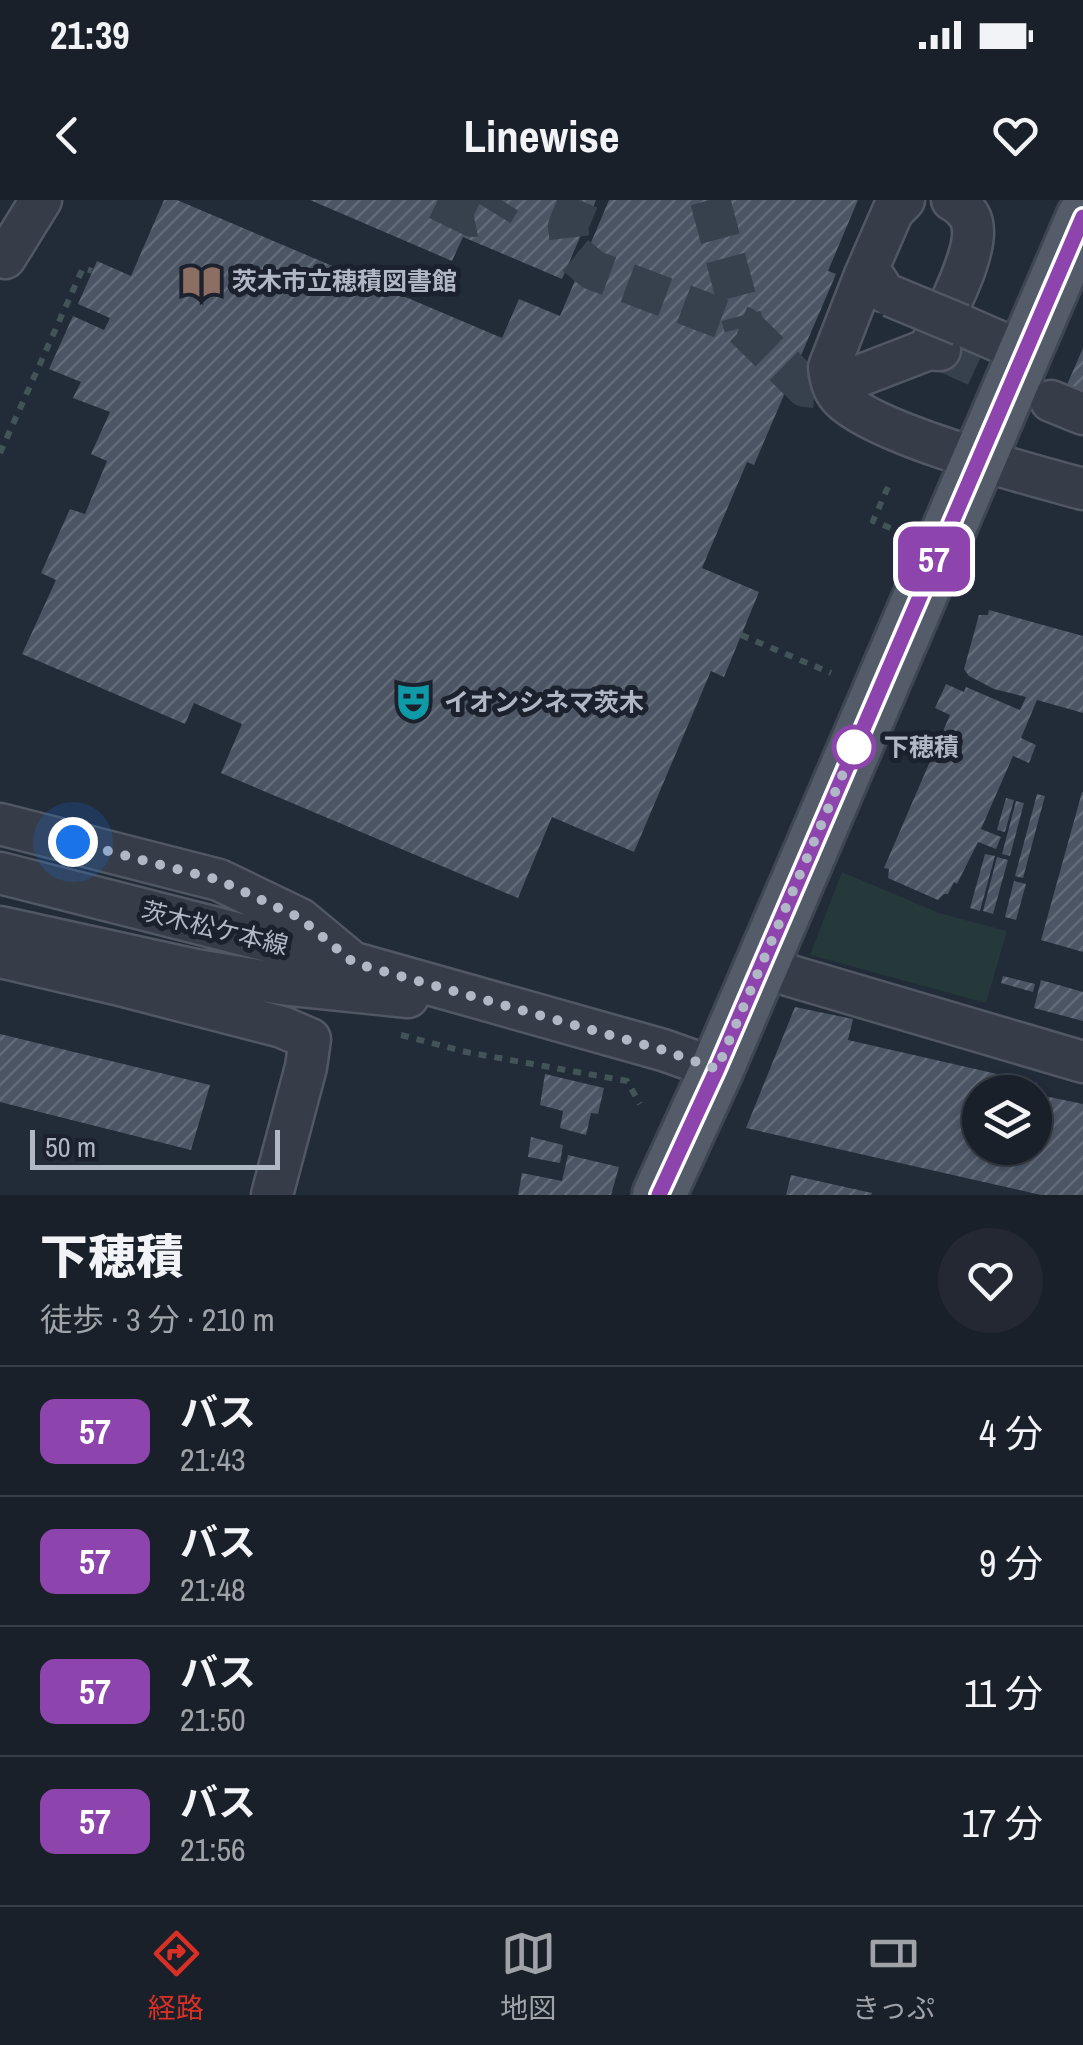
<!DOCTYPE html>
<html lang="ja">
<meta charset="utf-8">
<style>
body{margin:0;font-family:"Archivo Narrow","Noto Sans JP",sans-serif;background:#232832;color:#f1f3f6;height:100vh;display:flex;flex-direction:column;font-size:38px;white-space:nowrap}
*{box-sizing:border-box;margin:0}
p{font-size:32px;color:#9fa3a8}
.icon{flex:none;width:55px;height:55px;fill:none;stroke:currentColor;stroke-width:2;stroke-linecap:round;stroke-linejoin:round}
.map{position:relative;height:995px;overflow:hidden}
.side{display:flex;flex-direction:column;background:#1a202a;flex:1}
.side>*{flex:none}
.badge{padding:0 20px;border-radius:15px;font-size:35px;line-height:65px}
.tools{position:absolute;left:962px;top:875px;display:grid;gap:20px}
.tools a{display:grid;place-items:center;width:90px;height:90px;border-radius:50%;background:#1a202a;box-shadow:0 2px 8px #0004,0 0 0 2px #383e47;font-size:50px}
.scale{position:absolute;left:30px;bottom:25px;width:250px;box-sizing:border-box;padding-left:10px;border:5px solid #b1b8c5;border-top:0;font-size:28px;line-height:35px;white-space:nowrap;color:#b1b8c5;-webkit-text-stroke:8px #1b222d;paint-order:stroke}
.you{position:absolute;width:50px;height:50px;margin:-25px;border:8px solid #fff;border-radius:50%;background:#1a73e8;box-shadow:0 0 0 15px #1a73e833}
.map>.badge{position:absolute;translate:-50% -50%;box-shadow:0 0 0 5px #fff}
.round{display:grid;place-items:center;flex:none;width:105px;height:105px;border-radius:52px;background:#232832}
.headline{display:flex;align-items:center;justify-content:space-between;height:170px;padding:0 40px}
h1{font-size:48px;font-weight:800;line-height:75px}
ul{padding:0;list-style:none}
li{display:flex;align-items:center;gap:30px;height:130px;padding:0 40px;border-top:2px solid #383e47}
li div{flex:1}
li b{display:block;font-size:38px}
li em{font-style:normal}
li .badge{min-width:110px;font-weight:700;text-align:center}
.status{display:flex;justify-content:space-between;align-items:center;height:70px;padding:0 50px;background:#1a202a;direction:ltr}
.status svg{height:28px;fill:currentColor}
header{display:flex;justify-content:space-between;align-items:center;height:130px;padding:0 40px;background:#1a202a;font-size:45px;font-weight:800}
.tab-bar{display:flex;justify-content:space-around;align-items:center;height:140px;border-top:2px solid #383e47;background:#1a202a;font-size:28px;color:#9fa3a8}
.tab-bar a{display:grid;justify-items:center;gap:5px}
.tab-bar .active{color:#d93025}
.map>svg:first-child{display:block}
</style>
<div class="status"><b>21:39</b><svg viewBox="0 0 49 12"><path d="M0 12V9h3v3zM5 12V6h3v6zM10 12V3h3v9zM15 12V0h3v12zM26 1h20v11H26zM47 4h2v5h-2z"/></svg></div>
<header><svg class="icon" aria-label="back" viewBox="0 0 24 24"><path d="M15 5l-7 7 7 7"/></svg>Linewise<svg class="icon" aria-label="heart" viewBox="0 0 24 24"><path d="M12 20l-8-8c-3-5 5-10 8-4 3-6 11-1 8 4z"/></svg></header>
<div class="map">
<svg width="1083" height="995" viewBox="0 0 1083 995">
<defs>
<pattern id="building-hatch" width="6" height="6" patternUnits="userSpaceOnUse" patternTransform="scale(2.5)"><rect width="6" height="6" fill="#4b5564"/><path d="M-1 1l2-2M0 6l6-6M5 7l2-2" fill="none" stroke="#636b79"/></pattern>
</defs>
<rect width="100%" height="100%" fill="#222b38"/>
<path fill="#25383a" d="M842,672L939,713L1007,731L986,803L810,755Z"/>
<path fill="url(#building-hatch)" d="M164,0H177L502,138L519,99L560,116L609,0H858L828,71L836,74L754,265L747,262L702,368L759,392L724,477L711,471L634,652L552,617L518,698L221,573L242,524L194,503L185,524L22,454L56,380L41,373L70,309L85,314L107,261L91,254L110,212L73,198L81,182L49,169L73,116L104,130L110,118L78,104L97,61L131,76Z
M310,0H596L562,79L463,37L452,61Z
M1083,148V194L1066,187Z
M989,410L1083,436V513L1037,500L1021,538L1036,545L1029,563L1013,556L981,629L1001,637L996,649L978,642L957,684L954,682L948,694H944L938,700L888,678L889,669L884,668L950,515L935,508L946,484L964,492L966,487L1020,510L1026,497L994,489L969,476L964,469L979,415H988Z
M1082,592H1083V752L1041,740Z
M1037,594L1045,596L1023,678L1015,676Z
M1006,598L1014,600L1005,632L997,630Z
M1016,601L1024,603L1010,656L1002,654Z
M985,654L995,656L980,711L970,708Z
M997,657L1008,660L993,714L983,711Z
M1014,681L1026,684L1016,720L1005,717Z
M1003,776L1035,784L1033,792L1001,783Z
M1041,780L1083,792V821L1034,808Z
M795,807L853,819L848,840L1037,883L1035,892H980V948H1035V894L1083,904V995H1041L746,928Z
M0,834L210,885L191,950L0,902Z
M545,874L604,888L598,914L591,913L586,935L560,928L563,911L540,905Z
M531,937L563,945L560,963L528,957Z
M568,955L619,967L611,995H518L522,973L562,981Z
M791,975L872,993L871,995H786Z"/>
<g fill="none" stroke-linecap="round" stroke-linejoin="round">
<path stroke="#37404d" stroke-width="40" stroke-dasharray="40 20" stroke-linecap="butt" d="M438,0L473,17L493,13L501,0
M579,0L568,26L571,52L593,70L744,127L805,187L825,189L859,176
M710,0L744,127
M940,150L1036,194"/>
<defs>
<path id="minor" d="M5,58L41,0
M865,75L829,167C830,177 832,188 839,196C868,233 1032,275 1083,289
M883,91L876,80L865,75L893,11L904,0
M961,125L1025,153
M929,149C941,120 980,53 972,23C970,13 960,4 952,0
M859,176L929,149L940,150
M1051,201L1083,214
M0,624L219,680L300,719L347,758
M0,673L354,763L663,850L717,869
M0,727L196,770L282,784L408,797
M0,757L116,784L282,827L310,839L306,867L272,995
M761,764L791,776L1083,862"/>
<path id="major" d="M659,995L717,869L1083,17"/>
</defs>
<use href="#minor" stroke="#515863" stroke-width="45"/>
<use href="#major" stroke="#3f4652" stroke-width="58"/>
<path stroke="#425457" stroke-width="6" stroke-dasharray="8 8" stroke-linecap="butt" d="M0,253L83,68L92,71
M888,287L873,321L893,329
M741,435L831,473
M401,835L466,852L627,881L640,904"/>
<use href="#minor" stroke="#363d49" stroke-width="40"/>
<use href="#major" stroke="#545c69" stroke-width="52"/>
<defs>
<path id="minor-bridge" d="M891,96L961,125"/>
</defs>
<use href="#minor-bridge" stroke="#515863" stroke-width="45" stroke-linecap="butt"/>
<use href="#minor-bridge" stroke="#363d49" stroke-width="40"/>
</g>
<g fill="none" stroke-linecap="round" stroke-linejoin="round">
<defs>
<path id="line" d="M659,995L717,869L1083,17"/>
</defs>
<use href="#line" stroke="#fff" stroke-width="22"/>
<use href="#line" stroke="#8e44ad" stroke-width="15"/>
<path stroke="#b1b8c5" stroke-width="10" stroke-dasharray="0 18" d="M73,642L219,680L300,718L354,763L663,850L717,869L859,536L854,547"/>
</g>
<defs>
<symbol id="library-bare" viewBox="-9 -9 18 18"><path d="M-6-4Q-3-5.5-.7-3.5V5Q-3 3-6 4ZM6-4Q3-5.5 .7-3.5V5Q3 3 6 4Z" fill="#8d6e63" stroke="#1b222d" stroke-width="2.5" paint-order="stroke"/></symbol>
<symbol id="theatre-bare" viewBox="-9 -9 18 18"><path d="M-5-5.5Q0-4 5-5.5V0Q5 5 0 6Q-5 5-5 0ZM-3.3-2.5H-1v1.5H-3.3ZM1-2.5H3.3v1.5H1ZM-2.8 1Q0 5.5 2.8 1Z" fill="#0f9aa8" stroke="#1b222d" stroke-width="2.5" paint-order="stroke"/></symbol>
</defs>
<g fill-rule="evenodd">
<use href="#library-bare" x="174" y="54" width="55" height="55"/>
<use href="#theatre-bare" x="386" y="474" width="55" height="55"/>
</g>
<circle fill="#fff" stroke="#8e44ad" stroke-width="5" cx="854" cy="547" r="20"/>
<g text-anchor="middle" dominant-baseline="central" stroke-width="10" stroke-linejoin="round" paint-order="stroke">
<g font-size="25" font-weight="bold" fill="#b1b8c5" stroke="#1b222d" text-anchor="start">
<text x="232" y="81">茨木市立穂積図書館</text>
<text x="444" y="502">イオンシネマ茨木</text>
</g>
<g font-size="25" font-weight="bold" fill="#b1b8c5" stroke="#1b222d" text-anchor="start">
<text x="884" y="547">下穂積</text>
</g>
<g font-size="25" fill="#b1b8c5" stroke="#1b222d">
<text transform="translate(215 728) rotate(14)">茨木松ケ本線</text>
</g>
</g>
</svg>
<div class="tools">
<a><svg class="icon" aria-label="layers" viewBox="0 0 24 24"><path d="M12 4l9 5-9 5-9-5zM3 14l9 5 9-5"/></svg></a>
</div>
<div class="scale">50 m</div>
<div class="you" style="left:73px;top:642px"></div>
<b class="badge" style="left:934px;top:359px;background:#8e44ad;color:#fff">57</b>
</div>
<section class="side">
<div class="headline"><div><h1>下穂積</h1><p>徒歩 · 3 分 · 210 m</p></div><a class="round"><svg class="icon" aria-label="heart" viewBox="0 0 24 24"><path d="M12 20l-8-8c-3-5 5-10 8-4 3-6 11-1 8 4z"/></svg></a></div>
<ul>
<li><span class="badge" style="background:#8e44ad;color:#fff">57</span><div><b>バス</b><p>21:43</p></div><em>4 分</em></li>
<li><span class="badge" style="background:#8e44ad;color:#fff">57</span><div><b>バス</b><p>21:48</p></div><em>9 分</em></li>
<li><span class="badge" style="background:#8e44ad;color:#fff">57</span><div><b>バス</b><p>21:50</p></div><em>11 分</em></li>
<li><span class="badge" style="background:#8e44ad;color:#fff">57</span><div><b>バス</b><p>21:56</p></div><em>17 分</em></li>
</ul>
</section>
<nav class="tab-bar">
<a class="active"><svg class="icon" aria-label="directions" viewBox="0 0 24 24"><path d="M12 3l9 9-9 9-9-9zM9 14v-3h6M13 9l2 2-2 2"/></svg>経路</a>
<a><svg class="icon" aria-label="map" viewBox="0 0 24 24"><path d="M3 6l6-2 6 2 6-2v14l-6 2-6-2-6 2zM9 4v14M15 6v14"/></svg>地図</a>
<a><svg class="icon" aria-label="tickets" viewBox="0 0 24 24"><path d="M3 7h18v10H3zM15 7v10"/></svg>きっぷ</a>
</nav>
